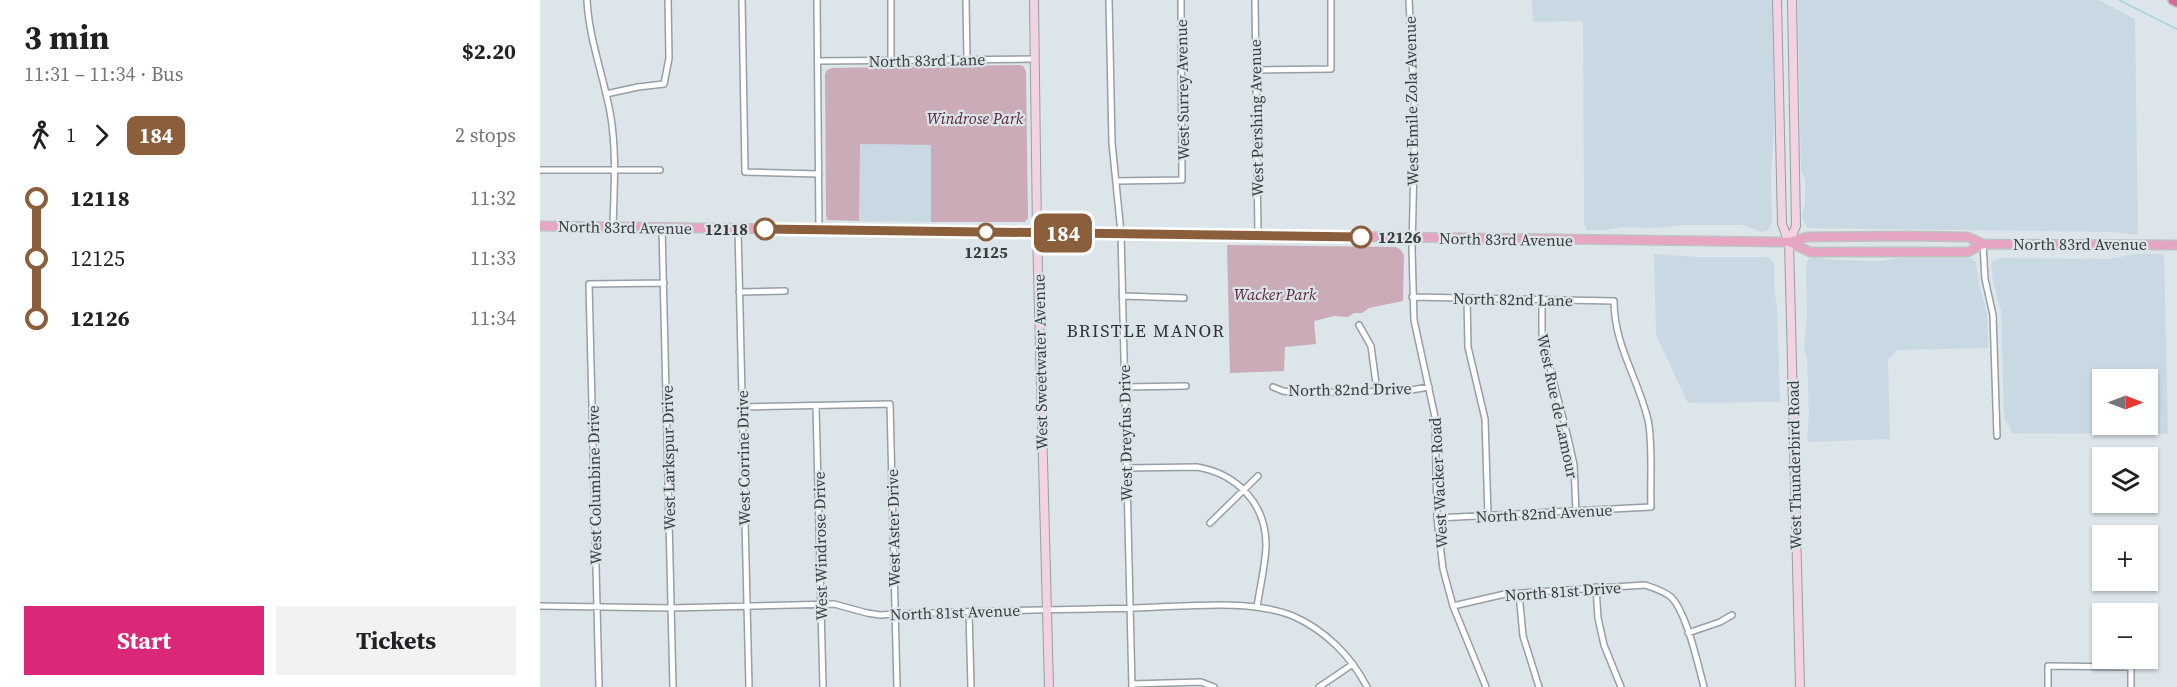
<!DOCTYPE html>
<meta charset="utf-8">
<style>
body{margin:0;font-family:"Source Serif 4",serif;background:#f2f2f2;color:#202124;height:100vh;display:flex;flex-direction:column;font-size:22px;white-space:nowrap}
*{box-sizing:border-box;margin:0}
p{font-size:20px;color:#757577}
.icon{flex:none;width:33px;height:33px;fill:none;stroke:currentColor;stroke-width:2;stroke-linecap:round;stroke-linejoin:round}
.map{position:relative;flex:1;overflow:hidden}
.panel{display:flex;flex-direction:column;background:#fff;width:540px}
.panel>*{flex:none}
.badge{padding:0 12px;border-radius:9px;font-size:21px;line-height:39px}
.needle{width:39px;rotate:90deg}
.controls{position:absolute;left:1552px;top:369px;display:grid;gap:12px}
.controls a{display:grid;place-items:center;width:66px;height:66px;border-radius:0px;background:#fff;box-shadow:0 2px 4px #0004;font-size:30px}
.map>.badge{position:absolute;translate:-50% -50%;box-shadow:0 0 0 3px #fff}
.legs{display:flex;align-items:center;gap:9px;height:66px;padding:0 24px;font-size:20px}
.legs p{margin-inline-start:auto}
.summary{display:flex;align-items:center;justify-content:space-between;height:102px;padding:0 24px}
h1{font-size:33px;font-weight:700;line-height:45px}
.action{display:flex;gap:12px;margin-top:auto;padding:12px 24px}
.action a{flex:1;height:69px;border-radius:0px;background:#db2777;color:#fff;font-size:24px;font-weight:700;line-height:69px;text-align:center}
.action a+a{background:#f2f2f2;color:#202124}
ul{padding:0 24px;list-style:none}
li{display:flex;align-items:center;gap:21px;height:60px;font-size:22px}
li i{display:grid;place-items:center;width:9px;height:100%;margin:0 8px;background:currentColor}
li i::after{content:'';width:15px;height:15px;margin:-8px;border:4px solid;border-radius:50%;background:#fff}
li p{margin-inline-start:auto}
li:first-child i{background:linear-gradient(#0000 50%,currentColor 0)}
li:last-child i{background:linear-gradient(currentColor 50%,#0000 0)}
main{display:flex;flex:1;min-height:0}
.map>svg:first-child{display:block}
</style>
<main>
<section class="panel">
<div class="summary"><div><h1>3 min</h1><p>11:31 – 11:34 · Bus</p></div><b>$2.20</b></div>
<div class="legs"><svg class="icon" aria-label="walk" viewBox="0 0 24 24"><circle cx="13" cy="4" r="2"/><path d="M13 8l-2 6 4 7M11 14l-3 7M7 12l3-4h3l4 4"/></svg>1<svg class="icon" aria-label="forward" viewBox="0 0 24 24"><path d="M9 5l7 7-7 7"/></svg><b class="badge" style="background:#8b5e3c;color:#fff">184</b><p>2 stops</p></div>
<ul>
<li><i style="color:#8b5e3c"></i><b>12118</b><p>11:32</p></li>
<li><i style="color:#8b5e3c"></i><span>12125</span><p>11:33</p></li>
<li><i style="color:#8b5e3c"></i><b>12126</b><p>11:34</p></li>
</ul>
<div class="action"><a>Start</a><a>Tickets</a></div>
</section>
<div class="map">
<svg width="1637" height="687" viewBox="0 0 1637 687">
<rect width="100%" height="100%" fill="#dce5ea"/>
<path fill="#c9d9e3" fill-rule="evenodd" d="M992,0H1232L1234,129L1231,177L1232,222L1228,230L1222,232L1203,225H1141L1116,228L1084,227L1064,230H1047L1044,223L1043,21L993,22Z
M1258,0H1559L1595,19L1598,235L1573,232L1267,228L1262,217L1265,202V180L1261,171Z
M319,144L391,145V222L319,221Z
M1114,254L1156,257H1226L1231,259L1234,264V287L1237,308L1240,402L1148,403L1116,335Z
M1594,254H1624L1628,434L1472,433L1464,417L1461,311L1453,282L1451,262L1459,258L1571,259ZM1563,380H1608V424H1563Z
M1274,257L1297,260L1341,261L1360,258H1431L1436,262L1439,284L1447,314L1448,348L1358,350L1348,359L1350,439L1267,442L1269,411L1267,360L1264,347L1267,319L1266,267L1268,260Z"/>
<path fill="#caabb7" d="M479,65L483,66L486,71L488,218L485,222H391V145L320,144L319,221L287,220L286,214L285,74L287,70L292,68Z
M687,245L856,247L861,250L864,255L863,301L829,308L822,313H814L808,317L794,316L774,321L776,344L745,347L744,371L690,373Z"/>
<g fill="none" stroke-linecap="round" stroke-linejoin="round">
<path stroke="#a5d1e9" stroke-width="1.5" d="M1579,0L1637,29"/>
<defs>
<path id="street" d="M47,0C49,39 63,74 70,112C77,150 74,189 73,227
M202,0L205,172L279,174
M277,0L279,230
M351,0V61
M426,0L427,60
M569,0L572,143L581,233L592,687
M715,0L718,235
M869,0L875,118L872,250L874,320L895,417L897,518L903,569L913,606L946,687
M278,61L495,59
M716,70L791,69V0
M66,94L98,87L124,84L129,58L128,0
M0,170H120
M576,181L642,180L641,0
M122,228L133,687
M198,229L209,687
M1443,244L1445,279L1453,315L1457,436
M199,292L245,291
M582,296L644,298
M872,297L1074,301C1074,345 1098,378 1108,420C1113,442 1110,483 1111,507L897,518
M927,298L928,347L945,419L948,516
M1002,300V337L1028,438L1034,465L1036,512
M819,325L831,346L837,391
M584,387L646,386
M733,387L743,391L756,393L865,391L889,387
M276,406L283,687
M202,407L350,404L357,687
M586,468L657,467C698,474 727,505 726,547C725,567 720,587 717,607
M670,523L718,476
M1056,587L1058,618L1064,645L1081,687
M979,593L983,636L999,687
M0,606L131,608L294,604L327,613L340,615C425,611 510,610 595,608C642,607 709,598 753,616C785,630 811,656 827,687
M913,606L965,594L1105,585C1114,588 1124,591 1131,597C1147,613 1158,665 1164,687
M429,612L431,687
M1148,633L1180,622L1192,615
M592,684L661,682L674,687
M59,687L49,284L124,283
M779,687L813,664
M1508,687V666L1591,667V687"/>
<path id="secondary" d="M494,0L497,233L509,687
M1237,0L1242,224L1249,242L1260,687
M1249,242L1256,226L1252,0"/>
<path id="primary" d="M0,226L1249,242L1267,237L1367,236L1428,237L1443,244L1637,245
M1249,242L1270,252H1428L1443,244"/>
<path id="highway" d="M1633,0L1637,2"/>
</defs>
<use href="#street" stroke="#969fa4" stroke-width="8"/>
<use href="#secondary" stroke="#969fa4" stroke-width="10"/>
<use href="#primary" stroke="#c0c1c2" stroke-width="11"/>
<use href="#highway" stroke="#c0c1c2" stroke-width="12"/>
<use href="#street" stroke="#fff" stroke-width="5"/>
<use href="#secondary" stroke="#f3d2e1" stroke-width="8"/>
<use href="#primary" stroke="#e6a5c3" stroke-width="8"/>
<use href="#highway" stroke="#d6699b" stroke-width="9"/>
</g>
<g fill="none" stroke-linecap="round" stroke-linejoin="round">
<defs>
<path id="line-1" d="M225,229L821,237"/>
</defs>
<use href="#line-1" stroke="#fff" stroke-width="14"/>
<use href="#line-1" stroke="#8b5e3c" stroke-width="9"/>
</g>
<g fill="#fff" stroke="#8b5e3c" stroke-width="3">
<circle cx="225" cy="229" r="10"/>
<circle cx="446" cy="232" r="8"/>
<circle cx="821" cy="237" r="10"/>
</g>
<g text-anchor="middle" dominant-baseline="central" stroke-width="4.5" stroke-linejoin="round" paint-order="stroke">
<g font-size="16" fill="#3a3d3f" stroke="#dce5ea">
<text transform="translate(387 60) rotate(-1)">North 83rd Lane</text>
<text transform="translate(642 90) rotate(-91)">West Surrey Avenue</text>
<text transform="translate(871 101) rotate(-91)">West Emile Zola Avenue</text>
<text transform="translate(716 118) rotate(-91)">West Pershing Avenue</text>
<text transform="translate(85 227) rotate(1)">North 83rd Avenue</text>
<text transform="translate(966 239) rotate(1)">North 83rd Avenue</text>
<text x="1540" y="244">North 83rd Avenue</text>
<text transform="translate(973 299) rotate(1)">North 82nd Lane</text>
<text transform="translate(500 362) rotate(-91)">West Sweetwater Avenue</text>
<text transform="translate(810 389) rotate(-1)">North 82nd Drive</text>
<text transform="translate(1018 406) rotate(78)">West Rue de Lamour</text>
<text transform="translate(585 433) rotate(-91)">West Dreyfus Drive</text>
<text transform="translate(128 458) rotate(-91)">West Larkspur Drive</text>
<text transform="translate(203 458) rotate(-91)">West Corrine Drive</text>
<text transform="translate(1254 465) rotate(-91)">West Thunderbird Road</text>
<text transform="translate(898 483) rotate(-93)">West Wacker Road</text>
<text transform="translate(54 485) rotate(-91)">West Columbine Drive</text>
<text transform="translate(1004 513) rotate(-3)">North 82nd Avenue</text>
<text transform="translate(353 528) rotate(-91)">West Aster Drive</text>
<text transform="translate(280 546) rotate(-91)">West Windrose Drive</text>
<text transform="translate(1023 591) rotate(-4)">North 81st Drive</text>
<text transform="translate(415 612) rotate(-2)">North 81st Avenue</text>
</g>
<g font-size="16" font-style="italic" fill="#5c253f" stroke="#dce5ea">
<text x="435" y="118">Windrose Park</text>
<text x="735" y="294">Wacker Park</text>
</g>
<g font-size="16" font-weight="bold" fill="#3a3d3f" stroke="#dce5ea" text-anchor="end">
<text x="208" y="229">12118</text>
<text x="838" y="237" text-anchor="start">12126</text>
<text x="446" y="252" text-anchor="middle">12125</text>
</g>
<g font-size="18" letter-spacing="1.5" fill="#2e3539" stroke="#dce5ea">
<text x="606" y="330">BRISTLE MANOR</text>
</g>
</g>
</svg>
<div class="controls">
<a><svg class="needle" viewBox="-14 -14 28 28"><path d="M0-13l5 13h-10z" fill="#e53935"/><path d="M0 13l5-13h-10z" fill="#757577"/></svg></a>
<a><svg class="icon" aria-label="layers" viewBox="0 0 24 24"><path d="M12 4l9 5-9 5-9-5zM3 14l9 5 9-5"/></svg></a>
<a>+</a>
<a>−</a>
</div>
<b class="badge" style="left:523px;top:233px;background:#8b5e3c;color:#fff">184</b>
</div>
</main>
